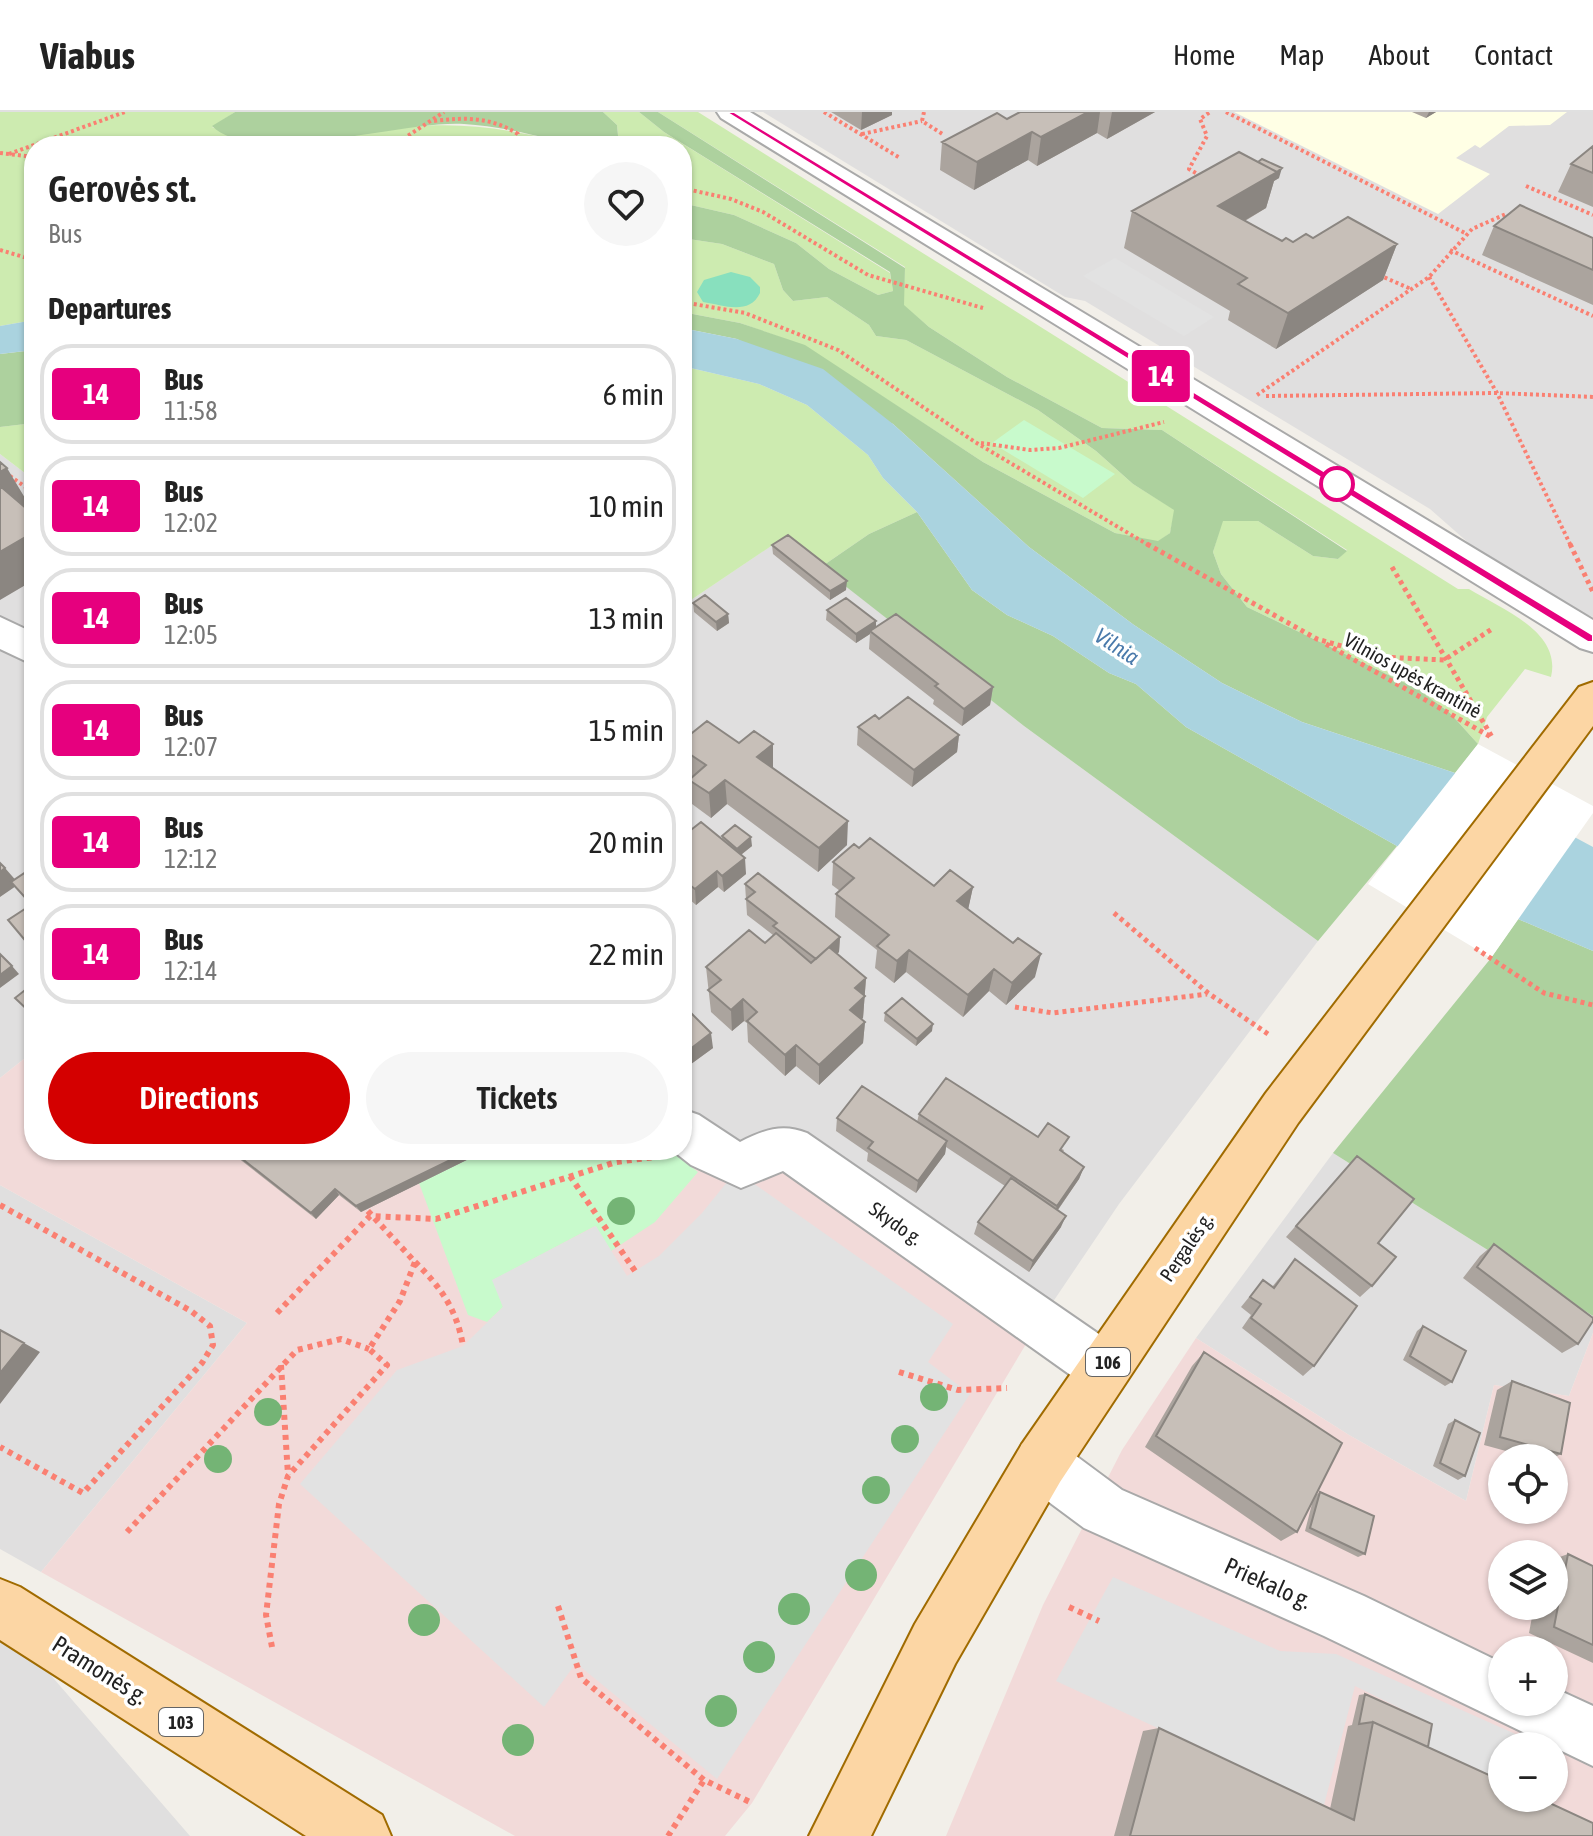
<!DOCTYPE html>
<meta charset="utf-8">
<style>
body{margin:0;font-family:"Asap Condensed",sans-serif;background:#f6f6f6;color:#222;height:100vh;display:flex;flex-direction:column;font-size:30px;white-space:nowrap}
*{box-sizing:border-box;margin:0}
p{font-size:26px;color:#767676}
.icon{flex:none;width:44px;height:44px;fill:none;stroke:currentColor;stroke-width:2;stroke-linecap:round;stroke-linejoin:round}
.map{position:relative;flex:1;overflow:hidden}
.sheet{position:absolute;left:24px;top:24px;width:668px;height:1024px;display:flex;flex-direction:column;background:#fff;border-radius:32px;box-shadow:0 2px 6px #0004}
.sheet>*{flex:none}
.badge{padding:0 16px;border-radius:6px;font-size:28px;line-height:52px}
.tools{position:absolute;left:1488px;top:1332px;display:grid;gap:16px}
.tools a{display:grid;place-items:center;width:80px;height:80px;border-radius:50%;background:#fff;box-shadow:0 2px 6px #0004;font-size:40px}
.map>.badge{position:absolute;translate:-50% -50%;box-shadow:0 0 0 4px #fff}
h2{padding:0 24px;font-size:30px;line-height:72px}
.round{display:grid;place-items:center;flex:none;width:84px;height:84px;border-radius:42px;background:#f6f6f6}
.headline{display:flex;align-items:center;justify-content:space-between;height:136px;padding:0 24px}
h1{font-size:38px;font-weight:600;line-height:60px}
.action{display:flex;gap:16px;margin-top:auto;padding:16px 24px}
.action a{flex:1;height:92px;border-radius:48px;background:#d40000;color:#fff;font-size:32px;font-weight:600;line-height:92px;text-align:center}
.action a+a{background:#f6f6f6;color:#222}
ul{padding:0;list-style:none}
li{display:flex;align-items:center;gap:24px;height:100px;margin:0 16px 12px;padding:0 8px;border:4px solid #e0e0e0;border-radius:32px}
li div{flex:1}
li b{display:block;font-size:30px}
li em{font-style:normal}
li .badge{min-width:88px;font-weight:700;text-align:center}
header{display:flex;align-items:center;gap:48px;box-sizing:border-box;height:112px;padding:0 40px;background:#fff;border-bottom:2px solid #e0e0e0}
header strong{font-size:38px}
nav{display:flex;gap:44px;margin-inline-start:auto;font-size:28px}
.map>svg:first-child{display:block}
</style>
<header>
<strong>Viabus</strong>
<nav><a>Home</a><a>Map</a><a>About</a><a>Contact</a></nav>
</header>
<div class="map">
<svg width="1593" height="1724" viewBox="0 0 1593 1724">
<rect width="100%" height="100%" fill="#f2efe9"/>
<path fill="#e0dfdf" d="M763,0H1593V505L1565,494L1488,448L1430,397L1085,189L1065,185Z
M0,342L34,368V939L0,966Z
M784,425L1024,614L1318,829L1119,1092L1038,1212L772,1038L682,1018V494Z
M1333,1041L1593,1204V1221L1569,1284L1494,1273L1466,1389L1349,1323L1196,1226Z
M0,1073L247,1211L41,1460L0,1437Z
M0,1529L48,1560L190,1724H0Z"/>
<path fill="#f2dad9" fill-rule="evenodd" d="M34,939V1038H772L1038,1212L752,1691L725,1724H515L41,1460L247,1211L0,1073V966Z
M1593,1221V1724H946L1043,1493L1122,1338L1196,1226L1349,1323L1466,1389L1494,1273L1569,1284ZM1502,1346H1554V1398H1502ZM1502,1442H1554V1494H1502ZM1502,1538H1554V1590H1502ZM1502,1634H1554V1686H1502Z"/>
<path fill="#ffffe5" d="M1234,0H1567L1550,13L1509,14L1480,36L1475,33L1456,46L1490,62L1438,102Z"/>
<path fill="#cdebb0" d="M0,0H235L212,15C224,20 239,29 252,30C305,37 357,20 410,15C460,10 507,17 555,28L559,34H34V208L0,214Z
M603,0H639L664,20L890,161L893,179L878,183L829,157L796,131L734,103L682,91V34H619L617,13Z
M658,0H698L1458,477H1469C1501,497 1562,519 1551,565L1525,557L1487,605L1478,632L1450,601L1418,577L1247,495L1221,462L1213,440L1222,409H1258L1313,444L1338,447L1347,438L1162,318L1102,316L1007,265L929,215L903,193L905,155Z
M682,126L722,132L774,152L783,178L793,189L827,185L869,213L876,224L906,228L1038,298L1096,339L1133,372L1175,398L1170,421L1158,430L1115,421L983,350L805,234L740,211L682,200Z
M682,254L759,272L807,293L868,343L883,366L917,400L869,422L821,455L783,426L682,494Z
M34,311V368L0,342V315Z"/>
<path fill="#add19e" d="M235,0H603L617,13L619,34H559L555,28C526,21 495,14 464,12C403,8 255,56 212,14Z
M639,0H658L905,156L904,193L929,215L1007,265L1102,316L1162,318L1347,439L1338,447L1313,444L1258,409H1223L1213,440L1221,462L1247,495L1418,577L1450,601L1478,632L1455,661L1302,610L1222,571L1134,513L1029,435L893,312L737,227L682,216V200L740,211L805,233L983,350L1115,421L1158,429L1170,421L1174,398L1133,372L1096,339L1038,298L906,228L876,224L869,213L827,185L793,189L783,178L774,152L722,132L682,126V91L734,103L796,131L829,157L878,183L893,179L890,160L664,20Z
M34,238V311L0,315V242Z
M917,400L972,478L1007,503L1053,524L1109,561L1136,572L1186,615L1397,734L1318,829L1024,614L821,455L869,422Z
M1518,807L1593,839V1204L1333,1041L1491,846Z"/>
<path fill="#c8facc" d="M1024,308L1115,362L1083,386L992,331Z
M487,1038H670L698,1060L655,1110L611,1139L595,1114L493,1168L503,1195L487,1210L468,1203L419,1071Z"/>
<path fill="#88e0be" d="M731,160L750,165L760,175V181C749,204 723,193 703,190L697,180L704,168Z"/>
<path fill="#e2e2e2" d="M1115,146L1214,205L1184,224L1083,164Z
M736,1059L953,1212L928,1250L970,1282L717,1667L576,1551L544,1595L300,1372L397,1258L463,1234L503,1195L492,1168L596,1114L627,1164L659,1144L702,1101Z
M1113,1465L1280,1539L1336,1542L1542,1634H1502V1677L1422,1640L1428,1610L1355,1574L1324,1693L1056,1569Z"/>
<path fill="#aad3df" d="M34,208V238L0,242V214Z
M682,216L737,227L823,257L893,312L1029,435L1134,513L1222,571L1302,610L1455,661L1593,735V839L1518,807L1397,734L1186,615L1136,572L1109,561L1053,524L1007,503L972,478L917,400L883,366L868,343L807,293L759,272L682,254Z"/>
<path fill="#fff" d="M1478,632L1593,694V701L1491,846L1368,772Z"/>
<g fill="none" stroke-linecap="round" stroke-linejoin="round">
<defs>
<path id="street" d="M717,0H750L1593,508V540L1580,536L721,6Z
M0,505L34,521V553L0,537Z
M682,997L699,1003L740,1030C764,1018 782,1011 807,1021L1122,1238L1130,1256L1122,1274L1104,1282L1086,1274L783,1059L741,1076L691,1053L672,1038H682Z
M1041,1324L1060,1332L1122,1378L1364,1484L1502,1551V1590H1554V1576L1593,1594V1654L1324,1524L1084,1416L1022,1370L1014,1351L1022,1332Z"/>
<path id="primary" d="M1593,570V614L1298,1011L1060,1370L955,1552L871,1724H809L915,1512L1022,1332L1266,981L1579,575Z
M0,1467L20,1475L382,1703L391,1724H306L0,1528Z"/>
</defs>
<use href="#street" stroke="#a9a9a9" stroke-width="4"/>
<use href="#primary" stroke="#a06b00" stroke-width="4"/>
<path stroke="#fa8072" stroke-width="4" stroke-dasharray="3 3" stroke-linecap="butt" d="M824,0L900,46
M924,0L922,9L944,23
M1226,0L1467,122
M434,9C465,5 491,5 518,22L522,34
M862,22L922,9
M383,34L405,25
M403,34L406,25L444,0
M0,41L34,45
M9,42L125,0
M1201,64L1189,57L1207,24L1200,7L1210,0
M1526,74L1593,103
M682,76L731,87L763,100L868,163L983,196
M0,138L34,148
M1450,138L1593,204
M1379,163L1411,177
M1429,165L1497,281L1571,434
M682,190L745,201L838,238L975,330L1150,434
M1257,283L1429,165L1472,117L1506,102
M1266,284L1497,281L1593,285
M981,331L1030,338L1059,336L1164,310
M0,357L34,381"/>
<path stroke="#fa8072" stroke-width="5" stroke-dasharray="4 4" stroke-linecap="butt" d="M1147,432L1317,527L1380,545L1444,548L1492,517
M1570,432L1593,480
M1392,455L1492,625
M1326,532L1493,626
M1114,801L1208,881L1268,922
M1475,836L1544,881L1593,893
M1015,895L1053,901L1207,882"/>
<path stroke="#fa8072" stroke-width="6" stroke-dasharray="5 5" stroke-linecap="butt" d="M570,1064L635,1159
M0,1093L191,1199L210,1214L213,1233L202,1251L83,1381L0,1335
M415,1150C441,1175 457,1198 463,1234
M277,1201L370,1104L436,1107L616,1050L655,1045
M281,1253L288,1363
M899,1260L958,1278L1007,1276
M127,1420L297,1238L341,1227L369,1237
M558,1494L581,1566L704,1668L752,1691
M1069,1495L1099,1509
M272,1535L266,1503L279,1392L288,1364L387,1253L369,1237L400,1189L415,1150L366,1097
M668,1724L704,1668"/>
<use href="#street" fill="#fff" fill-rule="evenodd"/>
<use href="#primary" fill="#fcd6a4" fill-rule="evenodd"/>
</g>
<g fill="#74b475">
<circle cx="621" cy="1099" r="14"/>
<circle cx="934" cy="1285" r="14"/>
<circle cx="268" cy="1300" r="14"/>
<circle cx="905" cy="1327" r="14"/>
<circle cx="218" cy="1347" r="14"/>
<circle cx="876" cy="1378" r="14"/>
<circle cx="861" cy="1463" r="16"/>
<circle cx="794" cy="1497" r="16"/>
<circle cx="424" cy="1508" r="16"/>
<circle cx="759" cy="1545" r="16"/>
<circle cx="721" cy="1599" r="16"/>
<circle cx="518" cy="1628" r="16"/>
</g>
<path fill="#aba49e" d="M831,0H892V3L861,18Z
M1020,0H1155L1107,27L1097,21L1037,54L1028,48L974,78L940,58L942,30L1007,7Z
M1412,0H1436L1426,6Z
M1593,34V95L1558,80L1571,52Z
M1258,50L1279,66L1274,69L1266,96L1245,109L1282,129L1293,130L1313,126L1397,132L1383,168L1276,237L1228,208L1230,199L1124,136L1132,99Z
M1494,114L1593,126V193L1482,143Z
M772,433L846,478L830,488L773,442Z
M693,491L728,502L729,511L717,519L694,500Z
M827,498L876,516L993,575L990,593L962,614L933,592L934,588L869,537L870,522L856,531L826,508Z
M879,607L959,623L957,640L912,675L857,633L858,615Z
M682,629L773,632V656L847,733L818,760L727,692L711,706L692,692L689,668L691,666L682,660Z
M722,724L752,734L741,743L746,762L724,780L718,775L696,793L689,787L682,792V725L722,727Z
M859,736L934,774L973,775L968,797L1035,865L1006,893L989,879L963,905L906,860L894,871L875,856L877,838L835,805L836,782L840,779L832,773L833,750Z
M745,772L840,825L839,840L837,842L866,866L863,906L861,907L865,910L863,931L819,973L796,954L785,964L748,930L747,911L744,909L732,919L711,900L706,855L765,831L773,823L747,803Z
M682,892L713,936L691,952L682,942Z
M885,901L932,919L916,934L884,909Z
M919,1002L1038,1025L1064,1038L1063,1040L1084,1055L1079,1067L1058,1098L1061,1115L1029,1160L974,1122L978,1110L1005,1074L946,1035L945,1042L916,1081L867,1049L868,1041L836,1019L837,1006L917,1010Z
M228,1038H487L361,1100L339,1083L316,1107Z
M1357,1044L1378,1131L1372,1174L1360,1185L1286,1125Z
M1494,1132L1578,1232L1562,1241L1463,1166L1480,1144Z
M1295,1147L1314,1254L1303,1264L1242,1216L1251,1203L1241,1195L1254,1179L1263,1168L1272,1175Z
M1423,1214L1452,1270L1445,1274L1403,1248L1417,1219Z
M1204,1240L1316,1383L1320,1380L1365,1442L1358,1445L1305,1419L1313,1388L1297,1420L1281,1429L1145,1335L1192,1254Z
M1512,1269L1561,1342L1553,1346H1531L1484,1333L1497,1278Z
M1455,1308L1465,1364L1458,1368L1433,1354L1448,1312Z
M1568,1442L1593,1454V1551L1529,1521L1534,1494H1554V1447Z
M1365,1582L1428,1635L1593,1724H1114L1143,1619L1159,1616L1330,1697L1348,1614L1352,1613L1359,1583Z"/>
<path fill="#8b8681" d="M862,0H892V3L861,18Z
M1088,0H1100L1097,21L1037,54L1041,25Z
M1112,0H1155L1107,27Z
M1429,0H1436L1426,6Z
M1032,20L1028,48L974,78L977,50Z
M1282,56L1279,66L1274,69L1266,96L1208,130L1218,94Z
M1397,132L1383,168L1276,237L1288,201Z
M7,356L28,391L12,401L0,382V360Z
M34,420V468L0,488V440Z
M847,469L846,478L830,488V479Z
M728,502L729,511L717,519L716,510Z
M876,509V518L870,519V522L856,531V522Z
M993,575L990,593L962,614L964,597Z
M959,623L957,640L912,675L914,658Z
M773,632V657L757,645Z
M725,668L727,692L711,706L709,681Z
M848,709L847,733L818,760L819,736Z
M751,725L752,734L738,745L737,737Z
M745,746L746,762L724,780L722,764Z
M5,756L19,772L0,785V760Z
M717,759L718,775L696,793L695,777Z
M687,771L689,787L682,792V774Z
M973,775L968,798L957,789Z
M840,825L839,840L815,862L816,847Z
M909,838L906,860L894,871L897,849Z
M1041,842L1035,865L1006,893L1012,871Z
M12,854L19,862L0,876V863Z
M994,857L989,879L963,905L968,883Z
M866,866L863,906L849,919L850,898L855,876Z
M743,887L744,909L732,919L731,898Z
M865,910L863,931L819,973V953Z
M933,912L932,919L916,934L917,927Z
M711,921L713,936L691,952L689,938Z
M796,933V954L785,964V943Z
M947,1029L945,1042L916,1081L918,1069Z
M471,1038H487L361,1100L356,1094Z
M1084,1055L1079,1067L1052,1106L1057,1094Z
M335,1077L339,1083L316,1107L311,1101Z
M1066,1104L1061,1115L1029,1160L1033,1149Z
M24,1231L40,1240L0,1292V1261Z"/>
<path fill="#c7bfb8" stroke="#8b8681" stroke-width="2" d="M1020,0H1088L1041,25L1032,20L977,50L942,30L997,1L1007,7Z
M1593,34V61L1571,52Z
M1239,40L1277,60L1218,94L1282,129L1286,126L1293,130L1306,122L1313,126L1348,105L1397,132L1288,201L1238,172L1247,166L1132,99Z
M1262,47L1282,56L1277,60L1258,50Z
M1520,93L1593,126V158L1494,114Z
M0,350L7,356L0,360Z
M0,374L34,403V420L0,440Z
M788,423L847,469L830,479L772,433Z
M705,483L728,502L716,510L693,491Z
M846,486L876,509L856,522L827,498Z
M896,502L993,575L964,597L935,574L938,572L870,519Z
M908,585L959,623L914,658L858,615L875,603L879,607Z
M707,609L739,631L754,619L773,632L757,645L848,709L819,736L725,668L709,681L689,668L706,653L682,637V629Z
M701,710L745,746L722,764L717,759L695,777L687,771L682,774V725Z
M735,713L751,725L737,737L722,724Z
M870,726L934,774L950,758L973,775L957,789L1013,831L1018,826L1041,842L1012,871L994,857L968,883L909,838L897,849L877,834L889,823L836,782L854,766L833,750L854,732L859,736Z
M0,751L5,756L0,760Z
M32,756L34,759V791L31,792L11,770Z
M758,761L840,825L816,847L773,814L777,811L746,787L755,780L745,772Z
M34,791V829L29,833L8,808Z
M749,818L765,831L776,821L811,851L829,835L866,866L855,876L865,884L850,898L865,910L819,953L796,933L785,943L747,909L757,900L743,887L731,898L708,878L721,868L706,855Z
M0,842L12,854L0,863Z
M34,871V904L15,886Z
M902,886L933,912L917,927L885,901Z
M682,892L711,921L689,938L682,930Z
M946,966L1038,1025L1048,1011L1069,1025L1060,1038L1084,1055L1057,1094L919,1002Z
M862,974L947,1029L918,1069L868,1036L873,1030L837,1006Z
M231,1038H471L356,1094L335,1077L311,1101Z
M1357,1044L1414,1087L1378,1131L1396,1145L1372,1174L1296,1114Z
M1011,1066L1066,1104L1033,1149L978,1110Z
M1494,1132L1593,1206V1209L1578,1232L1477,1155Z
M1295,1147L1357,1194L1314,1254L1251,1206L1261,1192L1250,1185L1263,1168L1274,1176Z
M1423,1214L1466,1239L1452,1270L1410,1244Z
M0,1218L24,1231L0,1261Z
M1204,1240L1342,1331L1297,1420L1156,1324Z
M1512,1269L1570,1291L1561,1342L1500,1325Z
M1455,1308L1480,1321L1465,1364L1440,1351Z
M1320,1380L1374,1404L1365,1442L1310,1416Z
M1568,1442L1593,1454V1533L1554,1515Z
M1365,1582L1432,1612L1428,1635L1373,1610L1359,1612Z
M1373,1610L1502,1669V1686H1539L1593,1711V1724H1130L1159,1616L1354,1708Z"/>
<path fill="#e6007e" stroke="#fff" stroke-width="2" d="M726,0H734L1593,523V530H1588Z"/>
<circle fill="#fff" stroke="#e6007e" stroke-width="4" cx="1337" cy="372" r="16"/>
<g text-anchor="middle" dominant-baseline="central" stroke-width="7" stroke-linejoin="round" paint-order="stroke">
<g fill="#fff" stroke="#646464" stroke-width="2">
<rect x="1086" y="1236" width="44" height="28" rx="6"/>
<rect x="159" y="1596" width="44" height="28" rx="6"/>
</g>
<g font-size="18" font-weight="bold" fill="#222">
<text x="1108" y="1250">106</text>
<text x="181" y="1610">103</text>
</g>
<g font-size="20" fill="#222" stroke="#fff">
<text transform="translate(1413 563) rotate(29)">Vilnios upės krantinė</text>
<text transform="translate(896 1111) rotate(35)">Skydo g.</text>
<text transform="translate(1186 1135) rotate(-56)">Pergalės g.</text>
</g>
<g font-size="22" font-style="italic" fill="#4a7aab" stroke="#fff">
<text transform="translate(1117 534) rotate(33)">Vilnia</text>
</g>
<g font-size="24" fill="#222" stroke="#fff">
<text transform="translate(1268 1471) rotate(24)">Priekalo g.</text>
<text transform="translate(100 1558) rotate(32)">Pramonės g.</text>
</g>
</g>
</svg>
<div class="tools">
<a><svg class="icon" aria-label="locate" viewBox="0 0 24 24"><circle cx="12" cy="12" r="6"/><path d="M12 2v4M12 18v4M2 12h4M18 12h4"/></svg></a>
<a><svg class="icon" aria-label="layers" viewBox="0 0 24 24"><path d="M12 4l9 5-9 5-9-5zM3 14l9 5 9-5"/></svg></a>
<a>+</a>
<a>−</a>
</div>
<b class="badge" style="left:1161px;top:264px;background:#e6007e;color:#fff">14</b>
<section class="sheet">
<div class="headline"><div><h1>Gerovės st.</h1><p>Bus</p></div><a class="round"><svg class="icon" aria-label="heart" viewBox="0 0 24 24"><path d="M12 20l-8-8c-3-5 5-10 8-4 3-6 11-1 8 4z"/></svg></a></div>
<h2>Departures</h2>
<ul>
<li><span class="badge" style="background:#e6007e;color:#fff">14</span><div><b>Bus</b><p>11:58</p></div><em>6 min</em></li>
<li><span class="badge" style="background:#e6007e;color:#fff">14</span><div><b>Bus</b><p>12:02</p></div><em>10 min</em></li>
<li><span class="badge" style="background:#e6007e;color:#fff">14</span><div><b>Bus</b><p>12:05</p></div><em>13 min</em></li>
<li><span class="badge" style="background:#e6007e;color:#fff">14</span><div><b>Bus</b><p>12:07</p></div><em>15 min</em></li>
<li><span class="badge" style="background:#e6007e;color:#fff">14</span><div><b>Bus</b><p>12:12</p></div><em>20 min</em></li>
<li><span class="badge" style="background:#e6007e;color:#fff">14</span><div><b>Bus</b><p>12:14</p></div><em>22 min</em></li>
</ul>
<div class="action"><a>Directions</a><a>Tickets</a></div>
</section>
</div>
